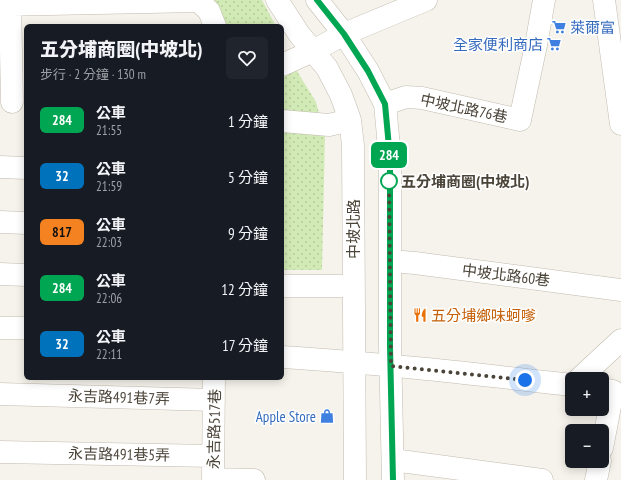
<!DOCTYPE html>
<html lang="zh-TW">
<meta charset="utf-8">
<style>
body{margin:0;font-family:"PT Sans Narrow","Noto Sans TC",sans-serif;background:#20242c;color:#f1f3f6;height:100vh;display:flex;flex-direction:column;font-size:15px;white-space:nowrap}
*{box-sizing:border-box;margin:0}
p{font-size:13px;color:#9ea1a6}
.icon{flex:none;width:22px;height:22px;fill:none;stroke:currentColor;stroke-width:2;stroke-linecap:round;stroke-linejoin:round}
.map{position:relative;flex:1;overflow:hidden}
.details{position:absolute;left:24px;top:24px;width:260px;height:356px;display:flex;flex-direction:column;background:#171b24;border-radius:6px;box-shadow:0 2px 10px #0003}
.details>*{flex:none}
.badge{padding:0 8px;border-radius:6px;font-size:14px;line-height:26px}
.buttons{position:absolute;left:565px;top:372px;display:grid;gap:8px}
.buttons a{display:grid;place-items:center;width:44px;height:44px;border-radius:6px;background:#171b24;box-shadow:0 2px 10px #0003;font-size:20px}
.you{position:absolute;width:20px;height:20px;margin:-10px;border:3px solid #fff;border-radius:50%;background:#1a73e8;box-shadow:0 0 0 6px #1a73e833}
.map>.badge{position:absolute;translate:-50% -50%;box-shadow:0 0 0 2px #fff}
.round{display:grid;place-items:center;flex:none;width:42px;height:42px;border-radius:6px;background:#20242c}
.headline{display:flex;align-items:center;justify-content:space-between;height:68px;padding:0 16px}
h1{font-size:19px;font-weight:800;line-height:30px}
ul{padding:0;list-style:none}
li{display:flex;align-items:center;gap:12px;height:56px;padding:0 16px}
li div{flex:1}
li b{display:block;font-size:15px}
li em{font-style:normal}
li .badge{min-width:44px;font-weight:700;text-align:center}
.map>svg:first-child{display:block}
</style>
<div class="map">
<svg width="621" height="480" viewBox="0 0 621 480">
<defs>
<pattern id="park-dots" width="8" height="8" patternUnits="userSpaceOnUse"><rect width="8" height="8" fill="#d2eab5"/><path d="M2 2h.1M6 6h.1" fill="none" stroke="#b6ca9c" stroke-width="1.8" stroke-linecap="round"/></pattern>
</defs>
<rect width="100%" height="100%" fill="#f6f3ec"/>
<path fill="url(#park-dots)" d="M206,0H262L276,26H225Z
M295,68L316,102L325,135L322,270H282V74Z"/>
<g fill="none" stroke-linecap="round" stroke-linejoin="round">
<defs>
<path id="minor" d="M10,0L12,102
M197,0L209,11L215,26
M277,0L299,34L327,68L341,95L350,120L353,145L355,480
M317,0L344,34L368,71L385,104L390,158V346L393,480
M604,0L621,124
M0,5L198,1
M282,65L313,51L344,34L426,0
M385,104L406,97L422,98L520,120L536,45L544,0
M282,121L329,125L350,120
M0,167L26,168
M0,222L26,223
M390,261L415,263L621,290
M0,274L26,275
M282,286H353
M0,328H26
M282,357C379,363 475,374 572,385
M579,379L621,340
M602,389L613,391L602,448
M0,394L214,400
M0,452L213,456
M393,460L542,480
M213,479L254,480
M213,480L214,378
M596,480L600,461"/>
</defs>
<use href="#minor" stroke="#c2bbae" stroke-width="23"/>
<use href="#minor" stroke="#fff" stroke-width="22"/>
</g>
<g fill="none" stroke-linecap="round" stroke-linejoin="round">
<defs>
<path id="line" d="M317,0L344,34L368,71L385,104L390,158V346L393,480"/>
</defs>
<use href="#line" stroke="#fff" stroke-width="9"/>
<use href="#line" stroke="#00a651" stroke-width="6"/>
<path stroke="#4b4439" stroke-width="4" stroke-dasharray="0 7.2" d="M389,181L391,366L525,380"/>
</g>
<defs>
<symbol id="supermarket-bare" viewBox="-9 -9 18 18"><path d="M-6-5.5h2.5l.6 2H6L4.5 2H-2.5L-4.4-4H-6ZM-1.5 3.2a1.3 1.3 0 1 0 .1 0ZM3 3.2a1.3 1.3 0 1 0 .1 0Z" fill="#3f7fe0" stroke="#fff" stroke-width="2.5" paint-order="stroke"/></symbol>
<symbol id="restaurant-bare" viewBox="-9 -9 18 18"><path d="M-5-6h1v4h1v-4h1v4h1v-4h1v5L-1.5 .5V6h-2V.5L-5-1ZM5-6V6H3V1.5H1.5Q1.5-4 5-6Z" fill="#e8710a" stroke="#fff" stroke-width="2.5" paint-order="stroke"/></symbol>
<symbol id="shop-bare" viewBox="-9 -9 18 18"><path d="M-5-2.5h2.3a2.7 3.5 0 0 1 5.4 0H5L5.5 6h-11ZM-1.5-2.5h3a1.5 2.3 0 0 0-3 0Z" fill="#3f7fe0" stroke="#fff" stroke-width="2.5" paint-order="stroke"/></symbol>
</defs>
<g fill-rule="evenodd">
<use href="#supermarket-bare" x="549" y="17" width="20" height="20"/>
<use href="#supermarket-bare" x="544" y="34" width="20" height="20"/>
<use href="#restaurant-bare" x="410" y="305" width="20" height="20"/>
<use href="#shop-bare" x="317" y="406" width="20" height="20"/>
</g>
<circle fill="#fff" stroke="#00a651" stroke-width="2" cx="389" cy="181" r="8"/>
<g text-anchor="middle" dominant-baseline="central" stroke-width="3" stroke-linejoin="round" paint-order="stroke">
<g font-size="15" fill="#366cbe" stroke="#fff" text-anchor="end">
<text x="570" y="27" text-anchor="start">萊爾富</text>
<text x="543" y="44">全家便利商店</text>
<text x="316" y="416">Apple Store</text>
</g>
<g font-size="15" fill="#4b4439" stroke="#fff">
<text transform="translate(464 108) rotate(12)">中坡北路76巷</text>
<text transform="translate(353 229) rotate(-90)">中坡北路</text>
<text transform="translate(506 275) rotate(7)">中坡北路60巷</text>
<text transform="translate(119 397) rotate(2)">永吉路491巷7弄</text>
<text transform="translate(214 429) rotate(-89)">永吉路517巷</text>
<text transform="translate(119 454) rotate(1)">永吉路491巷5弄</text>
</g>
<g font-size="15" font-weight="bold" fill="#4b4439" stroke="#fff" text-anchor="start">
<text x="401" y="181">五分埔商圈(中坡北)</text>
</g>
<g font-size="15" fill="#c56008" stroke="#fff" text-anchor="start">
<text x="431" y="315">五分埔鄉味蚵嗲</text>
</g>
</g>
</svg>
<div class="buttons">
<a>+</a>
<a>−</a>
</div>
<div class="you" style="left:525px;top:380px"></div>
<b class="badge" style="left:389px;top:155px;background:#00a651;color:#fff">284</b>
<section class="details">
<div class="headline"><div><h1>五分埔商圈(中坡北)</h1><p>步行 · 2 分鐘 · 130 m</p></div><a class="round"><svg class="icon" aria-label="heart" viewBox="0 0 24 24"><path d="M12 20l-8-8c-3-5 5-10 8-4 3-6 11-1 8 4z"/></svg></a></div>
<ul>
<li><span class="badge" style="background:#00a651;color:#fff">284</span><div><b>公車</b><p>21:55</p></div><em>1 分鐘</em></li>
<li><span class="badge" style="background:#0072bc;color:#fff">32</span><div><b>公車</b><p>21:59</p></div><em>5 分鐘</em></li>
<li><span class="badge" style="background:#f58220;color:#111">817</span><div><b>公車</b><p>22:03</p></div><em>9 分鐘</em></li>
<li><span class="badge" style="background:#00a651;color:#fff">284</span><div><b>公車</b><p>22:06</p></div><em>12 分鐘</em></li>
<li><span class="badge" style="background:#0072bc;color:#fff">32</span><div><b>公車</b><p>22:11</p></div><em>17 分鐘</em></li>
</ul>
</section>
</div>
